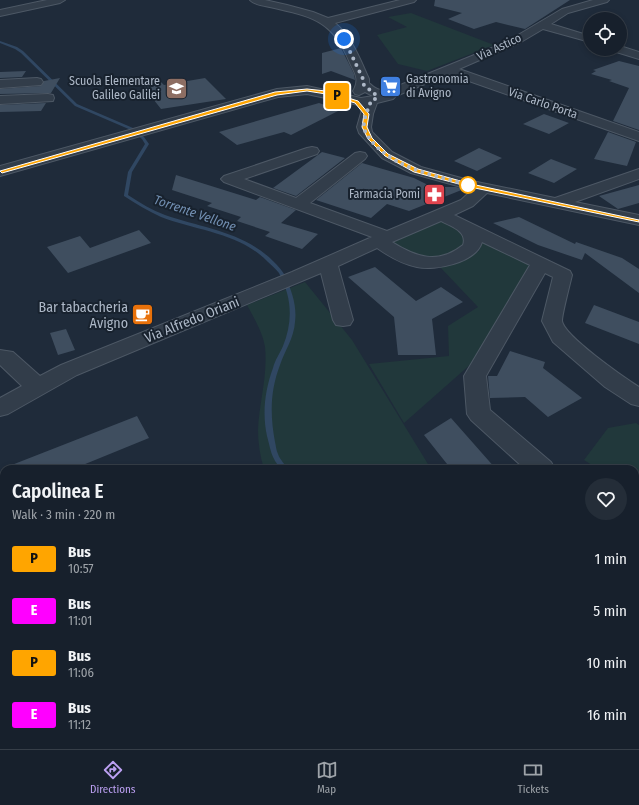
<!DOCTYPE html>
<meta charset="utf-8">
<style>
body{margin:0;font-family:"Fira Sans Condensed",sans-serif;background:#242d38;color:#f1f3f6;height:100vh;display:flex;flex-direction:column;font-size:15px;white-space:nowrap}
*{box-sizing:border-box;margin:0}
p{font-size:13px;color:#9ea3a9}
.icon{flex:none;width:22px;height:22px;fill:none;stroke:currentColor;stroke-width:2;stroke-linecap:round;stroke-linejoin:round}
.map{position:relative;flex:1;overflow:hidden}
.side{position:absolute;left:0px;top:465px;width:639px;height:284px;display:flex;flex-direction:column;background:#17202c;border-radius:12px 12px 0 0;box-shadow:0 2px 6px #0003,0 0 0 1px #363e48}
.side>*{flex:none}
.badge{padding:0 8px;border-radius:3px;font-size:14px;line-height:26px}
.buttons{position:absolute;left:583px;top:12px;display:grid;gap:8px}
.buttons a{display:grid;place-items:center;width:44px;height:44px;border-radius:50%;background:#17202c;box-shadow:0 2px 6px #0003,0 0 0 1px #363e48;font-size:20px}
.you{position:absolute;width:20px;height:20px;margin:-10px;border:3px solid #fff;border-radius:50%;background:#1a73e8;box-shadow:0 0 0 6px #1a73e833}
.map>.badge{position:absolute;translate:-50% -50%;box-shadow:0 0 0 2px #fff}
.round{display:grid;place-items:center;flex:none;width:42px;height:42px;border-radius:21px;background:#242d38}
.head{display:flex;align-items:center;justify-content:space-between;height:68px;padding:0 12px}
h1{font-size:19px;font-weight:600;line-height:30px}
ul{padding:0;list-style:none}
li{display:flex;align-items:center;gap:12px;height:52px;padding:0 12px}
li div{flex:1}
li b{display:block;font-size:15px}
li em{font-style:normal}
li .badge{min-width:44px;font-weight:700;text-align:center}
.tabs{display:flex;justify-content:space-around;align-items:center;height:56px;border-top:1px solid #363e48;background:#17202c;font-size:11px;color:#9ea3a9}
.tabs a{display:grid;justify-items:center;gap:2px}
.tabs .on{color:#bca0f2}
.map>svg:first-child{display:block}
</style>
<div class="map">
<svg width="639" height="749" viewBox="0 0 639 749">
<rect width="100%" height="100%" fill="#1f2b3a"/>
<path fill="#21383b" d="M411,13L494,45L427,71L398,64L377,35L407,27L388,17Z
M442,217L462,229L466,246C458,250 446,258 437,259C419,260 404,249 390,240Z
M482,240L531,263L472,363L404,423L369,364L449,356L448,326L478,307L440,267L463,261L479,251Z
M305,282L352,340L431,469H264C260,456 258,443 258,430C259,403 268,375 265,347C263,333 254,318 247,305Z
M636,423L639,425V476L635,478V469H598L584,460L608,428Z
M635,637L639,639V749H398L395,745H635Z"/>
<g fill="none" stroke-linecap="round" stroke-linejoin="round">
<path fill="#304762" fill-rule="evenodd" d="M0,41L17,47L23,51L77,104L133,128L144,137L149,144L132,172L128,195C140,203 152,210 165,215C203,228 244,232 273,261C278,266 283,271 286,278C292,292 297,306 295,322C294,338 285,350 280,365C270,391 270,415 275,442C276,446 276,450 278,454C280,460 285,464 288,469H281C271,457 271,451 267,436C262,413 265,390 273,368C275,360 280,353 283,346C290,329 292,311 287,293C285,286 282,279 279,273C276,269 272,266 268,262C240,233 198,231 161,217C148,211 136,204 124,196V195L128,172L145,144L142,139L131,130L75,106L21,53L15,49L0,43Z
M506,745H518L520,749H508Z"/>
</g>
<path fill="#3f4e5f" d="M435,0H570L525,29L496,22L474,29L448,19L462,13L434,6Z
M341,48L354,74L355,80L331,71L322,74V53Z
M619,61L639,66V130L613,121L629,88L609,81L612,80L591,74L596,71L593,70Z
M26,71L22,77L0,78V72Z
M60,78L51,93L0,94V89L41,86L44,81Z
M157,78L164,85L205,78L226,99L161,109L139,81Z
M46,103L41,111L0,112V105Z
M319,103L340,110L291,135L284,132L237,145L219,132Z
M544,114L569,123L549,134L523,124Z
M608,132L636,142L627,166L594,159Z
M479,148L502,158L477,171L454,161Z
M322,152L345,158L296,196L273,188Z
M551,159L577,169L554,183L528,173Z
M362,163L414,178L432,187H456L464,189L409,211L387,204L371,218L316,200Z
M176,175L256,200L260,197L296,210L281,223L318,234L302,249L265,236L270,232L237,221L241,217L207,206L212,203L172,190Z
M639,185V203L618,209L599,196Z
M519,217L575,244L576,242L622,258L639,269V293L585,253L582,260L538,245L493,223Z
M139,230L151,243L68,273L47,247L80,236L90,248Z
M375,267L416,301L441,287L463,302L432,319L436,355H398L394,317L348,277Z
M594,305L639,322V344L585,323Z
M66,329L75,350L58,355L50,333Z
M510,351L545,362L543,368L582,398L548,417L525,397L490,398L488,376H497Z
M137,416L149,438L73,469H4V468Z
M451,418L496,469H451L424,435Z"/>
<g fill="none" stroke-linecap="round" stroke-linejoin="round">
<defs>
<path id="minor" d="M47,0H65L60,3L0,16V10Z
M250,0H265L287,5L313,12L328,18L400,0H416L414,2L335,23C352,37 360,59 369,79V83C375,89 380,91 388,90L494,47L513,38L562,9L593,0H609L607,2L568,13L551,24L590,36V42L543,29L521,42L459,69L639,132V141L449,74L396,96L393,99L377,103L373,114L371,127L372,132L392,152L421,167L472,181L555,198L639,169V179L575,202L639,215V225L487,193L473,206L454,215L570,271L572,275C570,284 562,314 562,321C564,336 625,378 639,387V406L631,404L605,387L553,342L542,321L553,277L545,273L486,376L490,410L551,462L555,469H525L471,420L467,414L464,376L530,265L482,242C476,263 435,271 417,267C402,264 390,257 377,248L338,266L353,320L350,325L343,326L336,325L333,320L321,273L77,375L8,414L0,416V398L22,386L0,365V350L13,352L40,376L61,365L292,272L372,237L224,182L221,179L224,176L307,148L312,147L317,148L319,151L317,154L244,179L296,198L355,153L360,152L365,153L367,156L365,159L310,203L387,231L461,200L472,190L411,173L382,158L359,133L357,127L363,106L307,94L278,97L0,176V166L277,89L307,86L361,98L373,96L365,92L359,95L355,94L353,91C360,79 355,74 350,63C332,19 312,17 270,7C264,6 255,5 250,0ZM441,221C450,226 468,231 463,245C438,265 416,257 392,242Z
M620,46L639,52V59L613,51L611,49H620Z
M37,78L41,79L43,82L41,85L0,88V80Z
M48,94L53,95L54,98L53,101L0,104V96Z
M635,503L639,504V526L635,525Z"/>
</defs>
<use href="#minor" stroke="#4d5865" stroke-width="2"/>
<use href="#minor" fill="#323d4a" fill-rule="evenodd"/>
</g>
<path fill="#ffa500" stroke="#fff" d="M307,89L326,91L358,101L369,114L367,127L372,138L388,154L418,169L471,184L639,220V222L470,187L414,172L385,156L368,139L362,127L364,114L355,103L326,94L307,91L277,95L2,173L0,171L275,92Z"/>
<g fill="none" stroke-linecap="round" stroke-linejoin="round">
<path stroke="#adb8c7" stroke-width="4" stroke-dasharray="0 7.2" d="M344,39L363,79V84L377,96V98L371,101C368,109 363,120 364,128C366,135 370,139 374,144C399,170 437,176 470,185H468"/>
</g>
<defs>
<symbol id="supermarket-square" viewBox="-11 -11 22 22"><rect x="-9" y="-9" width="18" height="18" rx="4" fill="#3f7fe0" stroke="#18222e"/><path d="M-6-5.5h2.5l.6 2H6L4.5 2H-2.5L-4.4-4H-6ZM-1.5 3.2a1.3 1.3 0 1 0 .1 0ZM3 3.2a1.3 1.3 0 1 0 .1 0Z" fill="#fff"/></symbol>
<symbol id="school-square" viewBox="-11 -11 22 22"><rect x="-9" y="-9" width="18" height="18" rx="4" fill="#8d6e63" stroke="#18222e"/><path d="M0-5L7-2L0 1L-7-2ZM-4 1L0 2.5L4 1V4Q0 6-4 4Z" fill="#fff"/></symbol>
<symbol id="pharmacy-square" viewBox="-11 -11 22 22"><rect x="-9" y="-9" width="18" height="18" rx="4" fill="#e0444e" stroke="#18222e"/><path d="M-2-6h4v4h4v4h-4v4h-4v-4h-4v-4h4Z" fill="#fff"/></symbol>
<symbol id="cafe-square" viewBox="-11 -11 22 22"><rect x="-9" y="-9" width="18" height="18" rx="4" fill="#e8710a" stroke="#18222e"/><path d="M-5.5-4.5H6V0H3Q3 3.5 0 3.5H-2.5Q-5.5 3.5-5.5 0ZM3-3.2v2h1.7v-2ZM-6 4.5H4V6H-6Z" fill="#fff"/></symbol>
</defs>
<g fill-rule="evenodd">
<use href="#supermarket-square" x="378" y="74" width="25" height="25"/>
<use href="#school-square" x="164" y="76" width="25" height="25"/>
<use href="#pharmacy-square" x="422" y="182" width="25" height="25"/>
<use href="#cafe-square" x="130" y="302" width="25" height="25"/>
</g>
<circle fill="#fff" stroke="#ffa500" stroke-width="2" cx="468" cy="185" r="8"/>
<g text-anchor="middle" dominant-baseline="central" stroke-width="4" stroke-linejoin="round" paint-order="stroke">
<g font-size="12" fill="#adb8c7" stroke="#18222e">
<text transform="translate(499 47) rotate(-25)">Via Astico</text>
<text transform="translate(543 103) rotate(19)">Via Carlo Porta</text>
</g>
<g font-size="12" fill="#adb8c7" stroke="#18222e" text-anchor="end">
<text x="406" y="79" text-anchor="start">Gastronomia<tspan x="406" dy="14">di Avigno</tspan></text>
<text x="160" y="81">Scuola Elementare<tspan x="160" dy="14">Galileo Galilei</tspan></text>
<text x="420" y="194">Farmacia Pomi</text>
</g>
<g font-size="13" font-style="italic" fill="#728fb2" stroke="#18222e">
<text transform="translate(195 213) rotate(19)">Torrente Vellone</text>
</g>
<g font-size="14" fill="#adb8c7" stroke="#18222e" text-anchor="end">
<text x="128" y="307">Bar tabaccheria<tspan x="128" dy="16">Avigno</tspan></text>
</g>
<g font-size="14" fill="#adb8c7" stroke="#18222e">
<text transform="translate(192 320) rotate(-22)">Via Alfredo Oriani</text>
</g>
</g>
</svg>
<div class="buttons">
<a><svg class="icon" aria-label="locate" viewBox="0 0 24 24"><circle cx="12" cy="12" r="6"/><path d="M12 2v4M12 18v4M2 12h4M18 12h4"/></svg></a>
</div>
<div class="you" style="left:344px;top:39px"></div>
<b class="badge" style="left:337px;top:96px;background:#ffa500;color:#111">P</b>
<section class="side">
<div class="head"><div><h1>Capolinea E</h1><p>Walk · 3 min · 220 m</p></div><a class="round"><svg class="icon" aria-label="heart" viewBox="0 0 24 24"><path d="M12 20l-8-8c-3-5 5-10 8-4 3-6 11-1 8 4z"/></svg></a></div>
<ul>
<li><span class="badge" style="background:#ffa500;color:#111">P</span><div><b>Bus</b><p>10:57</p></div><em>1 min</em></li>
<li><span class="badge" style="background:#f0f;color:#fff">E</span><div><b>Bus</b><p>11:01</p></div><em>5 min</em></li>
<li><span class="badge" style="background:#ffa500;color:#111">P</span><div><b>Bus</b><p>11:06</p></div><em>10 min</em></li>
<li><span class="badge" style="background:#f0f;color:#fff">E</span><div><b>Bus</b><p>11:12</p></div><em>16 min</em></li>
</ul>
</section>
</div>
<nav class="tabs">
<a class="on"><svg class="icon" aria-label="directions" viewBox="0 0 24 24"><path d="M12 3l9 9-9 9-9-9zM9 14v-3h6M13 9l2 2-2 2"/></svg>Directions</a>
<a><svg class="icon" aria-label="map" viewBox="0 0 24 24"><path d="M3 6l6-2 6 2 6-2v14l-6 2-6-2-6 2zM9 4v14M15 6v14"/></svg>Map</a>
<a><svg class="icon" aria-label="tickets" viewBox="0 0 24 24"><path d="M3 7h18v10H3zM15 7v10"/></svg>Tickets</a>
</nav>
